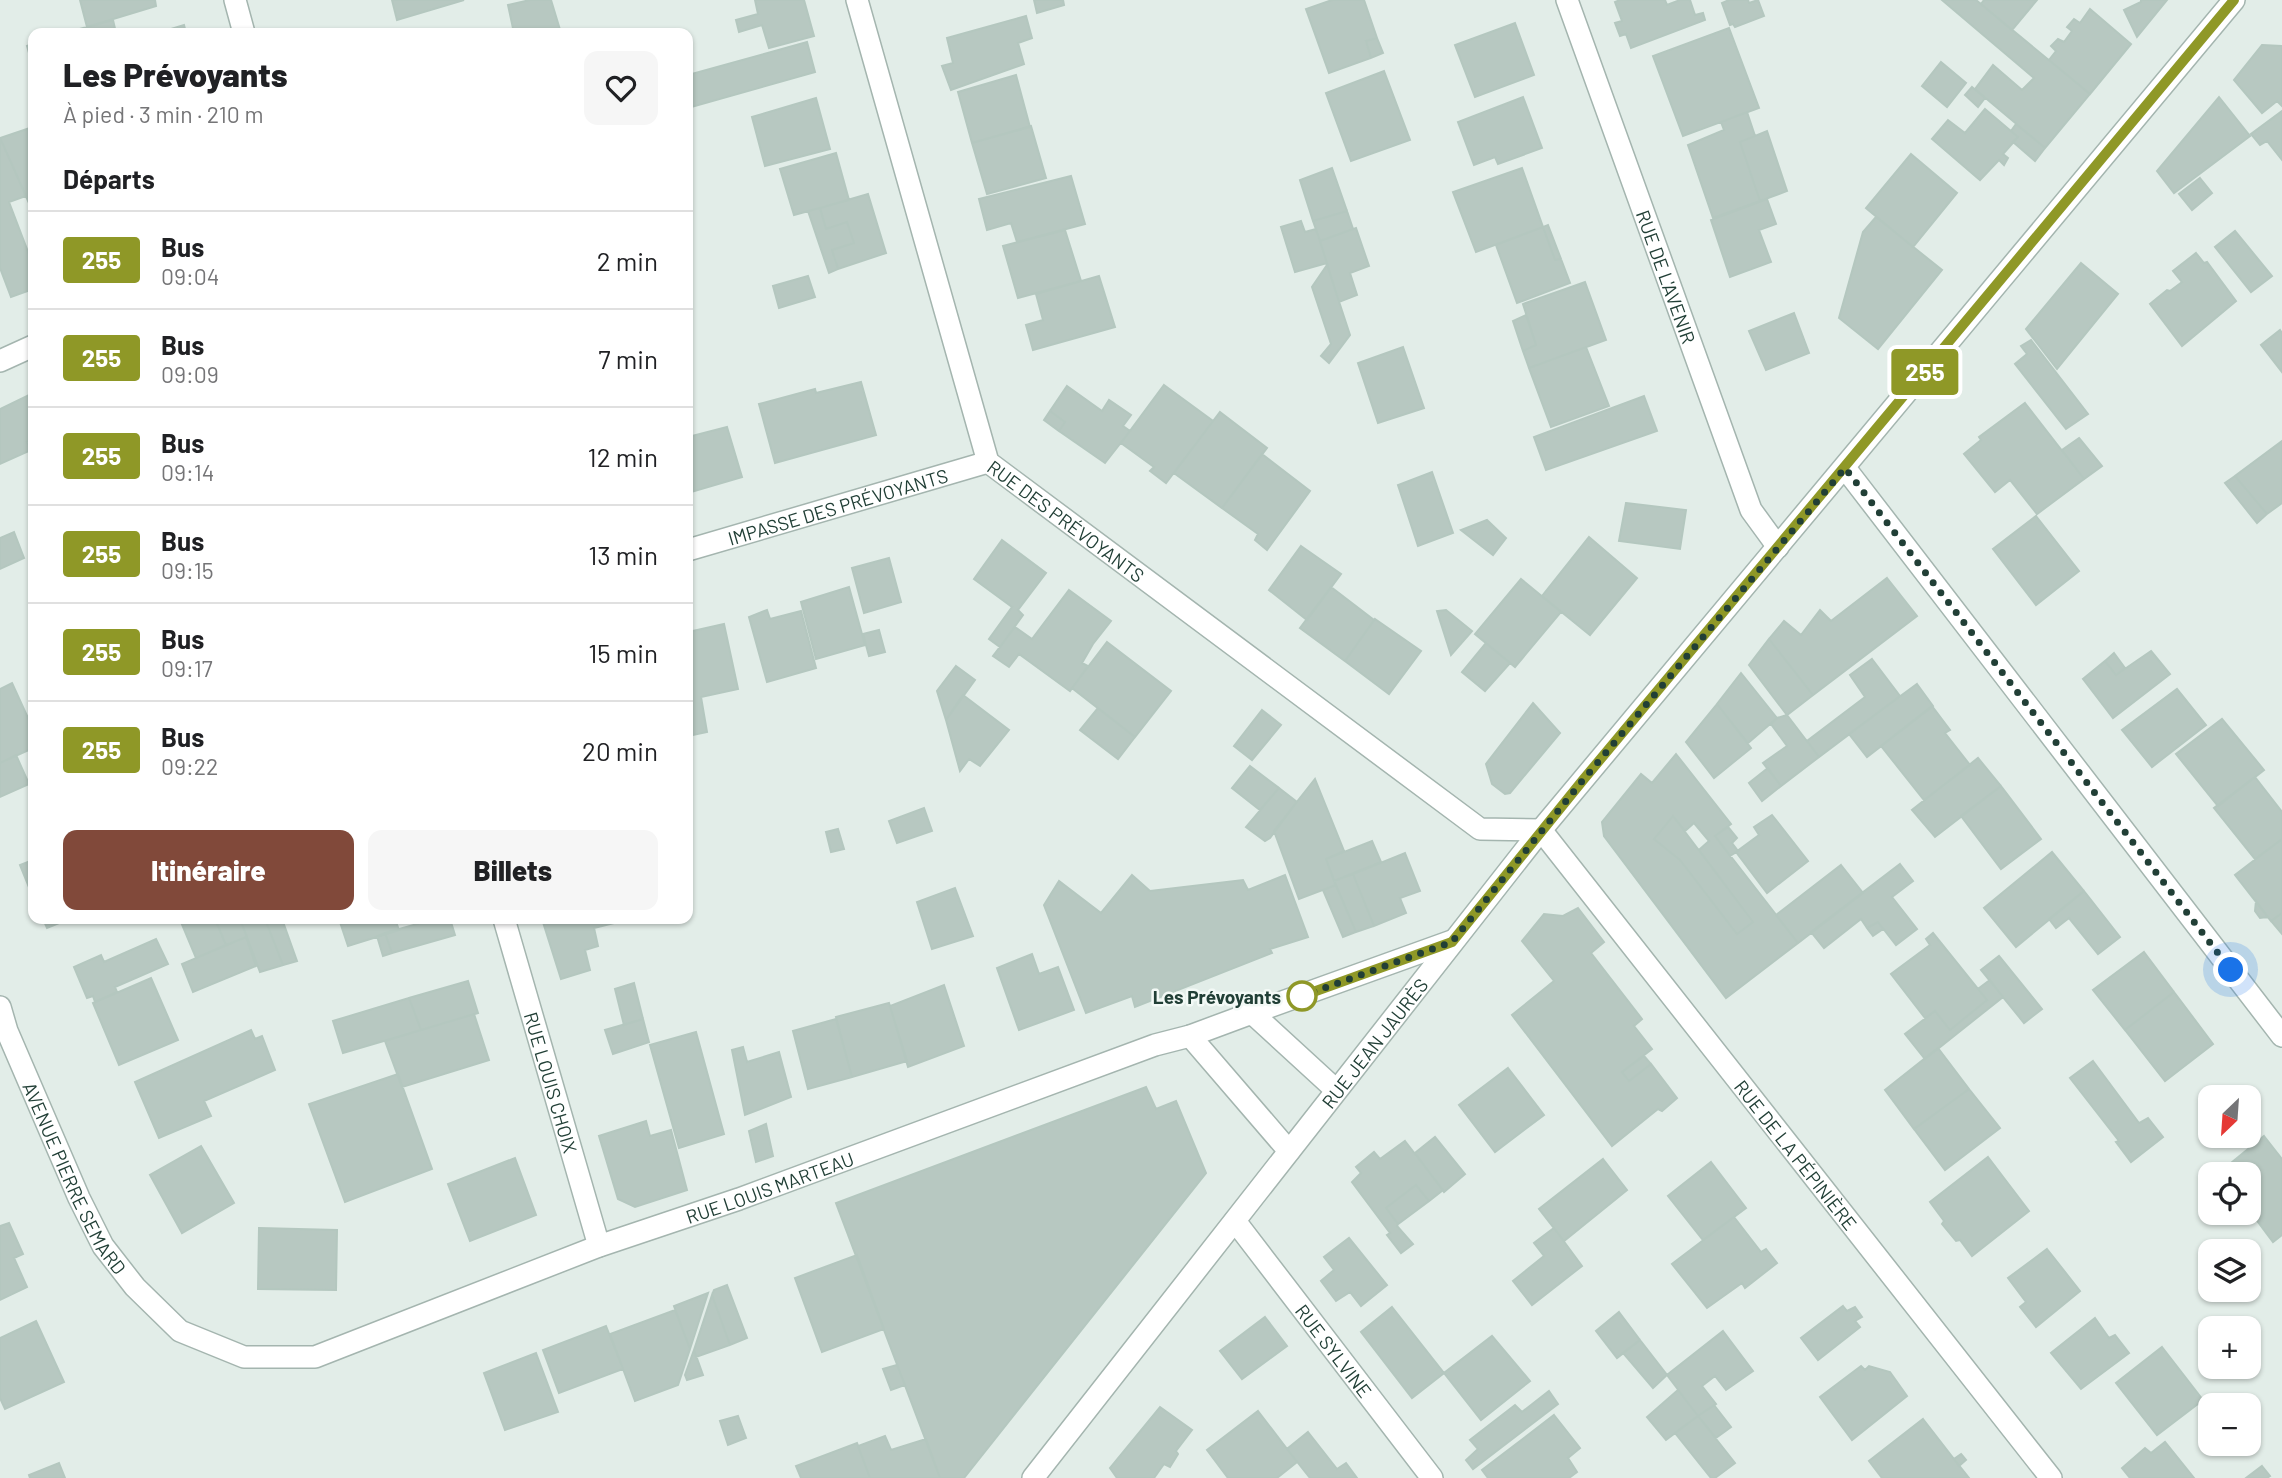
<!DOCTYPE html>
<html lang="fr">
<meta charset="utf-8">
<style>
body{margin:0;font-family:Barlow,sans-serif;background:#f6f6f6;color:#202124;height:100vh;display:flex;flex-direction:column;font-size:26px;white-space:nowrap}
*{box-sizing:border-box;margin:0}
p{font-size:23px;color:#757577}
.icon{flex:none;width:38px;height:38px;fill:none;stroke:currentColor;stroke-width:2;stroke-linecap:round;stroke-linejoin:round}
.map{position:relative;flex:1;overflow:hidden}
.details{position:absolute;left:28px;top:28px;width:665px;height:896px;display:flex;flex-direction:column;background:#fff;border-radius:14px;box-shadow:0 2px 5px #0004}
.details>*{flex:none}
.badge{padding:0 14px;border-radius:5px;font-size:24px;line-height:46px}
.needle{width:46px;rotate:205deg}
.tools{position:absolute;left:2198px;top:1085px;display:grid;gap:14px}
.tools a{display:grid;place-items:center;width:63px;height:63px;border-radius:14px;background:#fff;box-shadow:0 2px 5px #0004;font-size:35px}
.you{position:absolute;width:35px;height:35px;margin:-18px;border:5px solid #fff;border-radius:50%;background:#1a73e8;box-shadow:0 0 0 10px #1a73e833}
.map>.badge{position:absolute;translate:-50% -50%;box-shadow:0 0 0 4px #fff}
h2{padding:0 35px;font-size:26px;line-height:63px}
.round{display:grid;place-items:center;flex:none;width:74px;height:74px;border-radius:14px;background:#f6f6f6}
.summary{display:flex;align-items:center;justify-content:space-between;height:119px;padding:0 35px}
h1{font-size:33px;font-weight:800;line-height:52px}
.primary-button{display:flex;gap:14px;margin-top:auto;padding:14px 35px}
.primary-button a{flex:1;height:80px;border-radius:14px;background:#81493a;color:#fff;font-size:28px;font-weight:800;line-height:80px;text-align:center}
.primary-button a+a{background:#f6f6f6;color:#202124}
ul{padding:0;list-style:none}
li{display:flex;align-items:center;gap:21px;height:98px;padding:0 35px;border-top:2px solid #e0e0e0}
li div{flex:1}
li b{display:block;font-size:26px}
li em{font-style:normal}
li .badge{min-width:77px;font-weight:700;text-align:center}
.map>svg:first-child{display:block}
</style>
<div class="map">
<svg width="2282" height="1478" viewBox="0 0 2282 1478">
<rect width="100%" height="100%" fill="#e2ede8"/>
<path fill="#b7c8c1" stroke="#b4c7bf" stroke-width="2" fill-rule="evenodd" d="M80,0H155L156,6L87,27Z
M392,0H464L397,20Z
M530,0H551L561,33H514L508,5Z
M755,0H804L814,36L769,48L762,25L739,32L736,20L758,14Z
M1034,0H1063L1064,5L1037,13Z
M1332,0H1364L1377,38L1366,41L1371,58L1329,73L1306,9Z
M1620,0H1665L1667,5L1680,0H1690L1695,15L1703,13L1705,20L1631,48L1626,34L1620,36L1615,23L1622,21L1615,2Z
M1729,0H1748L1749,3L1758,0L1764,16L1735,27L1733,24L1730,25L1722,3Z
M1942,0H1976L2090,94L2045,148L1975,89L1993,65L2022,90L2034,78Z
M1984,0H2037L2012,30L1981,4Z
M2141,0H2167L2137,37L2124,10L2141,2Z
M2090,9L2131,44L2090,94L2049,60L2056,51L2051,46L2058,39L2064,42L2072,31L2067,27L2074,19L2080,23Z
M1026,16L1032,38L1018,43L1024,64L951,90L942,66L953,63L947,38Z
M113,20L116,33H65L87,27Z
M1515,23L1534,75L1475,97L1455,45Z
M184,25L186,33H158Z
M1729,28L1759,108L1683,136L1653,56Z
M1377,38L1383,53L1371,58L1366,41Z
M807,42L815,72L688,108V75Z
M33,44V67L27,46Z
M2262,45L2282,46V106L2277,101L2262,113L2234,80Z
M1941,62L1966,83L1947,107L1922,86Z
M1384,71L1410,140L1351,161L1326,93Z
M1016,75L1030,127L972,143L958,92Z
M1972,87L1985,98L1978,107L1965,95Z
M1523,97L1542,148L1498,164L1495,157L1474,165L1458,122Z
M2219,97L2250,136L2174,193L2157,171Z
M816,98L830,149L765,166L752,117Z
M1985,109L2018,137L2003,154L2008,158L2004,165L1999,160L1980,180L1932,139L1948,120L1965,133Z
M2282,111V160L2267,141L2260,145L2251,134Z
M1747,112L1755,136L1740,142L1760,201L1713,218L1688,145L1724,130L1721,122Z
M2016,124L2045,148L2035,161L2013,142L2018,137L2011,131Z
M1031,126L1046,178L987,194L972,143Z
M33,127V212L0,138Z
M1767,131L1787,191L1760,201L1740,142Z
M0,138L26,196L9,202L33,265V289L11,297L0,268Z
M836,153L849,200L794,215L780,169Z
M1911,154L1957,193L1913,247L1866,208Z
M1332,168L1347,211L1313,221L1300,180Z
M1522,168L1543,227L1476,252L1453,192Z
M1071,176L1085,224L1017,242L1011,223L987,230L979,199Z
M2200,178L2212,193L2192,210L2179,194Z
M868,194L886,253L838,269L832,250L854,243L847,222L826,229L820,208Z
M1767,199L1776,224L1759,230L1771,262L1730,277L1711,220Z
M820,208L826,229L847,222L854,243L832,250L838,269L829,273L808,211Z
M1347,211L1353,229L1320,241L1313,221Z
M1876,217L1942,270L1878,349L1839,318L1863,232Z
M1301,221L1305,232L1316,229L1327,263L1295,272L1281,227Z
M1548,225L1561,259L1555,260L1543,227Z
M1543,227L1555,260L1561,259L1570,283L1517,303L1496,245Z
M1356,228L1369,266L1350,273L1357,295L1339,302L1320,241Z
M1065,230L1081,281L1018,298L1003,246Z
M2235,231L2272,276L2251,292L2215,247Z
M2196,253L2204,263L2207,262L2236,301L2182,346L2150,304L2167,290L2170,291L2182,282L2173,271Z
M2081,263L2118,294L2057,369L2026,329Z
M1327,265L1350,335L1329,363L1321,356L1331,344L1312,287Z
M808,276L815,297L779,308L773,286Z
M1099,276L1115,327L1033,350L1026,325L1043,320L1036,294Z
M1585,282L1606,340L1529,368L1523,351L1536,345L1523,304Z
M1794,313L1809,353L1766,370L1749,331Z
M1526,315L1536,345L1523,351L1513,321Z
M2280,330L2282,333V372L2261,345Z
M2031,340L2088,414L2066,429L2015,364L2027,354L2021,346Z
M1403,347L1424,408L1378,423L1358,363Z
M1586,347L1609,406L1551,427L1529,368Z
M861,382L876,435L775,463L759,404L815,389L816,393Z
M1164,385L1213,421L1166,483L1150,471L1154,467L1121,443Z
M1067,386L1102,411L1109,400L1131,415L1123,426L1130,431L1105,463L1059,431L1065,422L1050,411Z
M33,393V439L27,442L31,450L0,464V409Z
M1644,396L1657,431L1546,470L1534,437Z
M2025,403L2084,479L2037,514L2010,480L1995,492L1964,454L1981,440L1979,437Z
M1050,411L1065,422L1059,431L1044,420Z
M1220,412L1267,448L1222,508L1174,473Z
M727,427L742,477L688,493V437Z
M2079,438L2102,466L2084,479L2062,450Z
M2282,441V503L2267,514L2235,476Z
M1262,454L1310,491L1267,550L1255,540L1258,534L1222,508Z
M1432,472L1453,533L1418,546L1398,485Z
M2235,476L2267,514L2257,523L2225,483Z
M1626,503L1686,510L1680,549L1619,541Z
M2036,516L2079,571L2036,605L1993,549Z
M1487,520L1506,538L1493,555L1461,530Z
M14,532L24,558L0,569V538Z
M1589,537L1637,578L1590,635L1542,596Z
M1002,540L1046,573L1018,610L1023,615L1000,647L989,639L1012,607L974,579Z
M1301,546L1341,574L1307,620L1269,590Z
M889,558L901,602L864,613L852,568Z
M1887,578L1917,616L1813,695L1769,639L1784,621L1801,635L1820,610L1831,621Z
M1521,579L1561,612L1515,667L1475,634Z
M849,587L865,645L816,659L801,602Z
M1331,587L1374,620L1345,661L1300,628Z
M1069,590L1111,621L1093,644L1082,663L1088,666L1070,691L1019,654L1009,667L993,656L1015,627L1032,639Z
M767,610L770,619L801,611L816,668L767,682L749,617Z
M1446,610L1472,631L1451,655L1437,611Z
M1375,619L1421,651L1389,694L1345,661Z
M724,624L738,689L701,697L707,732L688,736V632Z
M879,630L885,652L869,656L863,634Z
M1769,639L1813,695L1787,715L1749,665Z
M1107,642L1171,691L1135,737L1072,688Z
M1486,643L1510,663L1485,691L1462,672Z
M2151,651L2170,674L2113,718L2083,679L2105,661L2116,675Z
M2114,653L2125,668L2116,675L2105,661Z
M1872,659L1900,696L1819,757L1807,741L1865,697L1850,675Z
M956,666L975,680L946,720L937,691Z
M1741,673L1777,718L1748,743L1717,704Z
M12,683L33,729V748L0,763V689Z
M1917,684L1933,706L1867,757L1849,734Z
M2177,689L2206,725L2152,767L2122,730Z
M963,695L1009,730L980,766L969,759L960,771L946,720Z
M1533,703L1560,733L1510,793L1505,794L1492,784L1486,764Z
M1717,704L1751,748L1714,778L1686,742Z
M1932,706L1950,730L1945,733L1970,765L1924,800L1881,746Z
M1098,708L1135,737L1118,759L1080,730Z
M1262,710L1281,725L1252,760L1234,746Z
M1787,715L1819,757L1781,786L1763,763L1787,746L1771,724L1777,718Z
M2222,719L2264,770L2218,806L2176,754Z
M1676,754L1731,824L1715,836L1798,943L1726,998L1604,836L1602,822L1641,774L1652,783ZM1673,816L1685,831L1694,823L1709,841L1699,850L1753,922L1737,934L1680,860L1654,839Z
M16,755L29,784L0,797V763Z
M1978,758L2001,786L1935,837L1912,810Z
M1250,766L1279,788L1260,810L1232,788Z
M1768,768L1781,786L1762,801L1749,783Z
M2255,777L2282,812V839L2255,859L2214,808Z
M1315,779L1344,851L1326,859L1336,885L1299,899L1274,831Z
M2001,786L2041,839L2001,869L1961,816Z
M1279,788L1297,802L1270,838L1265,841L1246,827Z
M924,808L932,831L897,843L889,821Z
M1772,815L1808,861L1767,893L1736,852L1759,835L1754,827Z
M1673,816L1753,922L1737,934L1680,860L1654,839Z
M1728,827L1737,838L1732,843L1738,851L1730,856L1715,836Z
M838,829L844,849L831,852L826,832Z
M2282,839V913L2271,921L2235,875Z
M1372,841L1381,862L1334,881L1326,859Z
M2052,852L2084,891L2016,947L1984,908Z
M1405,853L1420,891L1400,898L1406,913L1374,926L1353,874Z
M33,860V897L20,865Z
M1900,864L1913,881L1892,897L1917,929L1896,945L1878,922L1867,928L1861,919L1824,948L1811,932Z
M1841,865L1863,893L1798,943L1776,915Z
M1353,874L1374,926L1356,932L1334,881Z
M1132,875L1150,891L1243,880L1248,890L1285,875L1308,937L1270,949L1272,953L1135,1007L1132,996L1086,1013L1044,905L1059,881L1101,913Z
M1336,885L1356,932L1343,937L1323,890Z
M955,888L973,936L932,949L917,902Z
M2084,891L2120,937L2098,954L2069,918L2056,928L2049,919Z
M2256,901L2268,917L2260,918L2255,911Z
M1578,908L1604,942L1591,953L1642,1019L1634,1026L1652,1049L1622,1072L1629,1081L1651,1064L1677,1098L1662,1111L1658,1109L1612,1146L1512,1015L1554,981L1522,941L1544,914L1563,916Z
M2282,913V934L2271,921Z
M43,919H69L47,928Z
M189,919H215L226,945L196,958L181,922Z
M215,919H240L247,937L226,945Z
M240,919H265L283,965L260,972Z
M265,919H282L297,961L283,965Z
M339,919H395L399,930L348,946Z
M435,919H450L455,935L392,953L385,933Z
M542,919H617L618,922L594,928L598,946L585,950L590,970L561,979Z
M1878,922L1883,929L1873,936L1867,928Z
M385,933L392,953L383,956L377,936Z
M1933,933L1987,1000L1950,1030L1935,1011L1925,1018L1891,974L1930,945L1926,939Z
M246,937L256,966L193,992L182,964Z
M156,939L168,964L115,987L117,992L95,1002L93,996L87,998L74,967L101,955L104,962Z
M2144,952L2174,992L2125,1030L2093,990Z
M1032,954L1039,974L1058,967L1074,1010L1019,1030L997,968Z
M1999,956L2042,1009L2024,1023L1981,970Z
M151,978L178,1040L119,1065L93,1003Z
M1990,980L2003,997L1925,1059L1905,1034L1935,1011L1950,1030L1987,1000L1978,989Z
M468,981L478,1013L421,1030L409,998Z
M634,983L643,1019L624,1025L615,989Z
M944,985L964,1046L908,1067L890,1006Z
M2174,992L2213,1044L2165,1081L2125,1030Z
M409,998L421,1030L343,1053L333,1021Z
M889,1003L907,1061L852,1077L836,1017Z
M474,1014L489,1060L402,1087L385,1041Z
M643,1019L649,1042L613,1054L605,1030Z
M836,1019L852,1077L808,1089L793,1031Z
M251,1030L255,1039L262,1036L275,1070L204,1101L211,1116L159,1138L135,1082Z
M696,1032L724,1134L679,1148L650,1045Z
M743,1047L747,1062L779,1052L791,1097L745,1115L732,1050Z
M1938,1048L1969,1089L1914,1129L1885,1090Z
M1644,1056L1651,1064L1629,1081L1622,1072Z
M2093,1061L2139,1123L2148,1118L2163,1137L2131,1162L2116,1142L2119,1141L2070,1078Z
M1508,1068L1544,1115L1495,1152L1459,1105Z
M398,1074L432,1169L345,1202L309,1104Z
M1146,1087L1156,1109L1176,1101L1206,1173L964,1478H940L836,1203Z
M1969,1089L2000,1128L1945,1170L1914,1129Z
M646,1121L650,1136L671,1130L687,1190L635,1207L618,1199L599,1136Z
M766,1124L773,1156L756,1162L749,1131Z
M2264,1136L2282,1159V1235L2273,1242L2249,1210V1174H2221L2220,1172Z
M1435,1137L1465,1174L1444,1192L1415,1153Z
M1405,1141L1443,1190L1429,1201L1416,1185L1386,1208L1398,1224L1397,1226L1413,1244L1401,1253L1387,1235L1390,1233L1352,1182L1361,1173L1356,1167L1374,1152L1380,1159Z
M201,1146L234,1203L182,1233L150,1175Z
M1988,1157L2029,1211L1972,1256L1960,1240L1956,1241L1942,1224L1944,1221L1930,1202Z
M515,1158L536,1215L470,1241L448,1184Z
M1603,1159L1627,1190L1564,1241L1539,1209Z
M1711,1162L1746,1208L1703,1240L1668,1196Z
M1416,1185L1429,1201L1398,1224L1386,1208Z
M1734,1217L1761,1252L1766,1249L1777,1263L1745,1288L1742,1283L1707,1308L1672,1264Z
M9,1223L23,1254L14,1258L27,1287L0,1300V1226Z
M259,1228L337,1230L336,1290L258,1289Z
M1554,1228L1582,1266L1532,1305L1513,1281L1544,1256L1534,1243Z
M1349,1238L1387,1285L1361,1306L1350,1292L1336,1301L1321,1281L1334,1270L1324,1257Z
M2047,1249L2080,1291L2036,1327L2020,1307L2026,1302L2008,1278Z
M857,1255L884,1329L822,1352L795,1278Z
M727,1285L747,1338L730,1345L712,1295L714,1290Z
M708,1293L690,1349L674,1306Z
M712,1295L730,1345L696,1357L694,1350Z
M1843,1306L1847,1311L1855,1307L1862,1317L1855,1321L1860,1327L1818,1360L1801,1338Z
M1392,1307L1444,1373L1412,1398L1361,1332Z
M675,1310L690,1349L678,1385L635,1401L610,1334Z
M1619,1312L1640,1340L1617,1358L1596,1331Z
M1265,1317L1287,1346L1242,1379L1220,1351Z
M2095,1318L2109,1338L2115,1335L2129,1353L2081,1389L2051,1353Z
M36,1321L64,1382L5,1409L0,1398V1338Z
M606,1326L623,1369L559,1393L543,1350Z
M1723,1331L1753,1371L1726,1390L1715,1376L1702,1386L1716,1404L1698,1416L1667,1375Z
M1492,1336L1530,1381L1481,1420L1444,1373Z
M1640,1340L1667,1375L1653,1388L1623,1353Z
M2162,1347L2203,1400L2157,1435L2116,1383Z
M694,1350L703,1375L687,1380L685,1375Z
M536,1353L558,1412L505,1430L484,1373Z
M897,1365L905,1385L891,1390L883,1369Z
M1861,1366L1865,1370L1869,1366L1890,1372L1907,1396L1852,1440L1820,1397Z
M1678,1390L1698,1416L1666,1440L1647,1417Z
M1549,1391L1558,1404L1473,1469L1466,1460L1478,1449L1470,1440L1515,1405L1522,1412Z
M1714,1405L1731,1427L1716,1438L1698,1416Z
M1160,1407L1192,1430L1176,1451L1178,1454L1170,1467L1164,1464L1154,1478H1117L1110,1468Z
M1258,1411L1297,1462L1277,1478H1228L1207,1450Z
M1554,1415L1580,1448L1568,1458L1577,1472L1569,1478H1488L1482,1470Z
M738,1416L746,1438L728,1445L720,1421Z
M1698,1416L1735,1463L1715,1478H1711L1675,1433Z
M1923,1419L1954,1459L1969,1478H1882L1869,1461Z
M1308,1432L1337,1469L1346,1463L1357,1478H1310L1287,1449Z
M885,1436L891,1450L926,1439L940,1478H870L858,1446Z
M2165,1442L2194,1478H2130L2122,1468L2145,1448L2151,1453Z
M857,1443L870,1478H801L796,1466Z
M1961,1454L1966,1460L1959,1466L1954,1459Z
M59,1463L65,1478H30L29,1475Z
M2262,1466L2270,1476L2267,1478H2246Z"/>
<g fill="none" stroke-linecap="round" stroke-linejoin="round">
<defs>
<path id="service" d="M1252,1013L1452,941
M1190,1036L1289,1151"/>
<g id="minor">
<path d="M235,0L244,33"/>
<path id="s1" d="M857,0L988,462L1480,829L1541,830L2051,1478"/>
<path id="s2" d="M1567,0L1751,510L1778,547"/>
<path d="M0,361L33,346"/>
<path d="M1845,468L2282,1036"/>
<path id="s3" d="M688,550L988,462"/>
<path id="s4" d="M504,919L599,1246"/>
<path id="s5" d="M0,1007L7,1031L79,1198L103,1246L135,1287L180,1331L244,1357H315L599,1246L739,1199L1155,1045L1190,1036L1252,1013L1336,1090"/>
<path id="s6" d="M1235,1221L1432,1478"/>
<path id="s7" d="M1033,1478L1541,830L2234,0"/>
</g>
</defs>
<use href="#service" stroke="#a4b5af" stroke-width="24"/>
<use href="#minor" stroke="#a4b5af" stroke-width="24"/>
<use href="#service" stroke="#fff" stroke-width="21"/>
<use href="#minor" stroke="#fff" stroke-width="21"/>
</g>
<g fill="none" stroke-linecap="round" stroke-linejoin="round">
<defs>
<path id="line" d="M1302,996L1452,942L1583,780L2234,0"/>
</defs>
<use href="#line" stroke="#fff" stroke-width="16"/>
<use href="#line" stroke="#8f9827" stroke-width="10"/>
<path stroke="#213f36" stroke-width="7" stroke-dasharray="0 12.6" d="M1302,996L1452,942L1583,780L1845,468L2231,970"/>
</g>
<circle fill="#fff" stroke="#8f9827" stroke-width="3.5" cx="1302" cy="996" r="14"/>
<g text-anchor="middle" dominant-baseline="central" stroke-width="5" stroke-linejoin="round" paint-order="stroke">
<g font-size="19" fill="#213f36" stroke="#f3f9f6">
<text stroke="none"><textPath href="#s2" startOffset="294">RUE DE L'AVENIR</textPath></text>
<text stroke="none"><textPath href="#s3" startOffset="156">IMPASSE DES PRÉVOYANTS</textPath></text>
<text stroke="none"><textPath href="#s1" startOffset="578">RUE DES PRÉVOYANTS</textPath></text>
<text stroke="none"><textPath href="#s7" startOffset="553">RUE JEAN JAURÈS</textPath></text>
<text stroke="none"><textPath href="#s4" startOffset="170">RUE LOUIS CHOIX</textPath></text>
<text stroke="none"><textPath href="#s1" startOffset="1568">RUE DE LA PÉPINIÈRE</textPath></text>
<text stroke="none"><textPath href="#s5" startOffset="187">AVENUE PIERRE SEMARD</textPath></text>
<text stroke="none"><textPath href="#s5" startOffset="1001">RUE LOUIS MARTEAU</textPath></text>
<text stroke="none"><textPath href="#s6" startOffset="163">RUE SYLVINE</textPath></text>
</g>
<g font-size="19" font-weight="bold" fill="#213f36" stroke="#f3f9f6" text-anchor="end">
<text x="1281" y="996">Les Prévoyants</text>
</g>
</g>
</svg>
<div class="tools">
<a><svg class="needle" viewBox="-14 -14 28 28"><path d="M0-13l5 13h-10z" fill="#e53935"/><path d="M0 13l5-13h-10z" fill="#757577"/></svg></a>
<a><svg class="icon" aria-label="locate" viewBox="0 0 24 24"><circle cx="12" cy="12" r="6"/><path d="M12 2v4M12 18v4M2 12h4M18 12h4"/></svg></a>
<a><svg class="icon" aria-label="layers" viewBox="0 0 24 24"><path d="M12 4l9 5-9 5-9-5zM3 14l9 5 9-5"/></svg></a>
<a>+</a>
<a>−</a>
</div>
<div class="you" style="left:2231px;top:970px"></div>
<b class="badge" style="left:1925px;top:372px;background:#8f9827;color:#fff">255</b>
<section class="details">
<div class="summary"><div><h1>Les Prévoyants</h1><p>À pied · 3 min · 210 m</p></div><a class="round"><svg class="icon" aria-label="heart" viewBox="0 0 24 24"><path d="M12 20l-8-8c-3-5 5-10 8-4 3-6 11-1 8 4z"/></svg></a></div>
<h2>Départs</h2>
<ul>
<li><span class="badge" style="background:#8f9827;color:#fff">255</span><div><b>Bus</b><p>09:04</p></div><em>2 min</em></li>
<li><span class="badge" style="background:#8f9827;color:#fff">255</span><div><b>Bus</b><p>09:09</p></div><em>7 min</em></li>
<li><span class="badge" style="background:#8f9827;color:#fff">255</span><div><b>Bus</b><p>09:14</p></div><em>12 min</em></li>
<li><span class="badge" style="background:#8f9827;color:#fff">255</span><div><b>Bus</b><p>09:15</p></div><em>13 min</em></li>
<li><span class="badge" style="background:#8f9827;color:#fff">255</span><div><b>Bus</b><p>09:17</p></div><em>15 min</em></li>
<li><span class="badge" style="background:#8f9827;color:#fff">255</span><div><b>Bus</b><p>09:22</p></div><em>20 min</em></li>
</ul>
<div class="primary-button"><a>Itinéraire</a><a>Billets</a></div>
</section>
</div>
